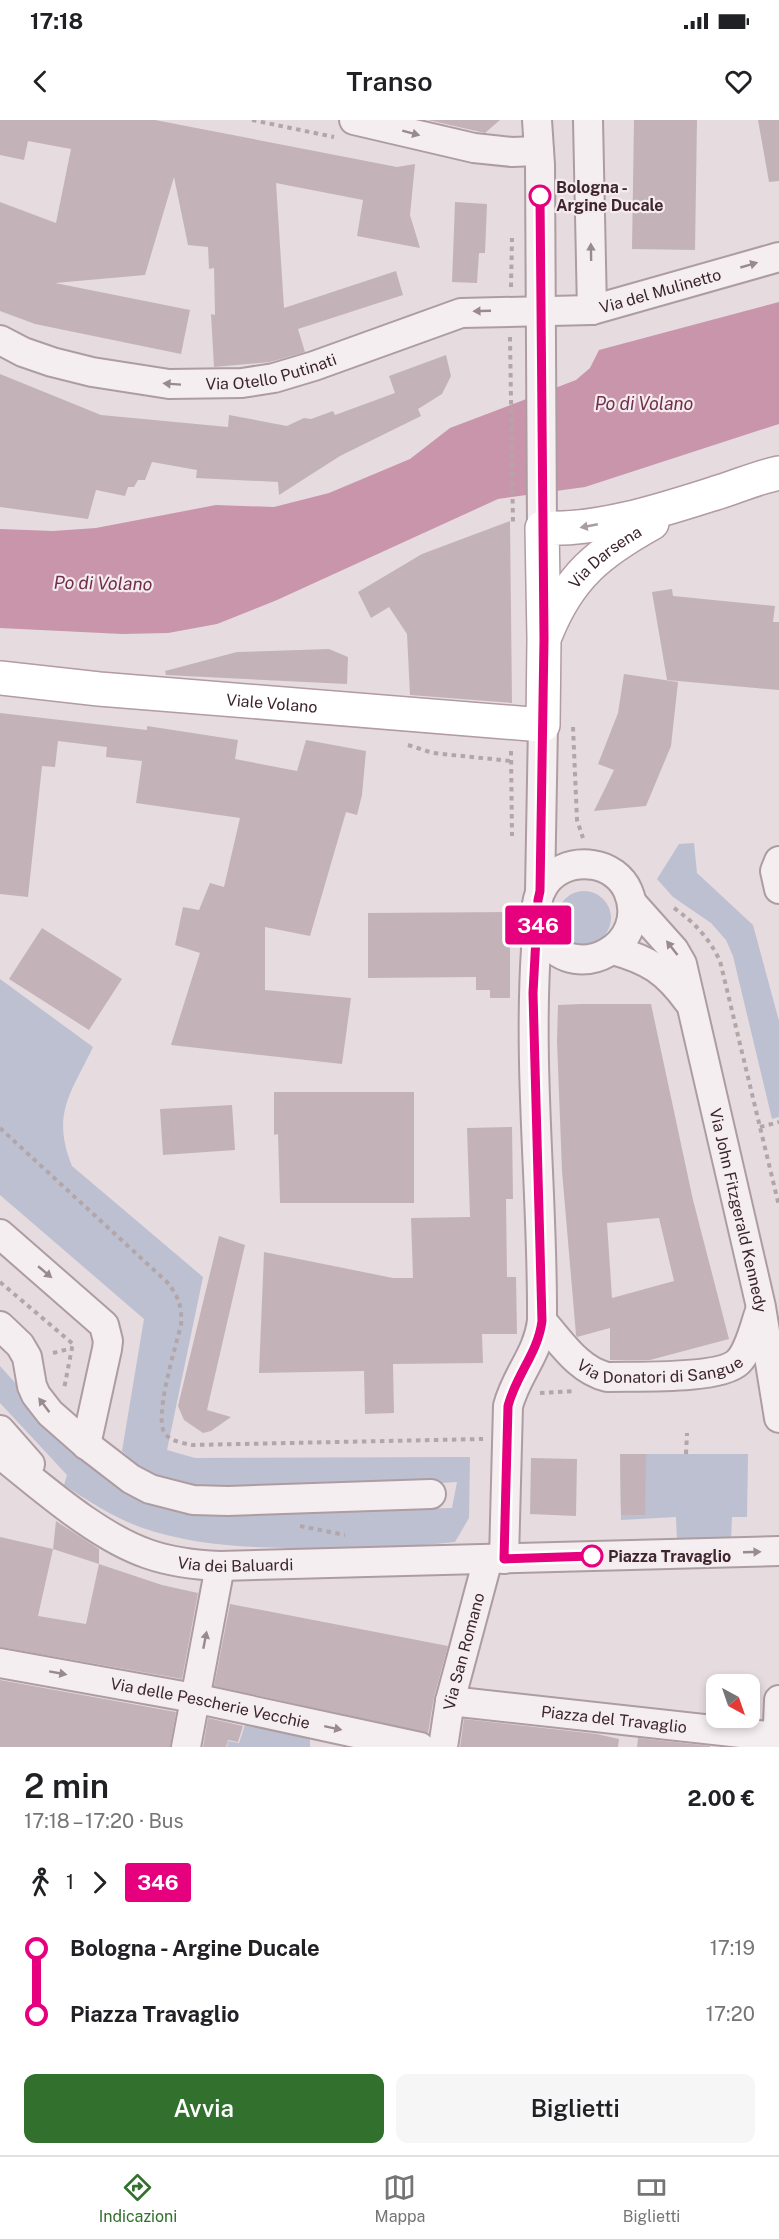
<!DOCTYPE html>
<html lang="it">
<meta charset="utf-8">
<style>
body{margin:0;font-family:"Public Sans",sans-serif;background:#f6f6f6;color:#202124;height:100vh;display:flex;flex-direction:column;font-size:22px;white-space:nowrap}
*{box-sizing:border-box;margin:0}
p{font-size:20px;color:#757577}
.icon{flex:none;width:33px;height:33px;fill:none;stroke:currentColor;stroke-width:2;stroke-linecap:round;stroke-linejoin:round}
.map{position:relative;height:1627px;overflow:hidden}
.drawer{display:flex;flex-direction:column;background:#fff;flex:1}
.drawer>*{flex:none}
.badge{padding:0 12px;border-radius:4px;font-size:21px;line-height:39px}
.needle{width:39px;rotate:140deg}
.buttons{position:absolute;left:706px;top:1554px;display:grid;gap:12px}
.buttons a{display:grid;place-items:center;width:54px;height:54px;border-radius:12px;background:#fff;box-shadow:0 3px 9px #0003;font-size:30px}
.map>.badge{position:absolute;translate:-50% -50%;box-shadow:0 0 0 3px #fff}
.legs{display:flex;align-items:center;gap:9px;height:66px;padding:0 24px;font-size:20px}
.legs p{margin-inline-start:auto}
.headline{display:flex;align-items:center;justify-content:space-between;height:102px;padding:0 24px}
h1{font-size:33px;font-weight:600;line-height:45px}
.cta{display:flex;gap:12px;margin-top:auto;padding:12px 24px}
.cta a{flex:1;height:69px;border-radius:12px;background:#32702e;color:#fff;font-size:24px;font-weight:600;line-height:69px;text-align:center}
.cta a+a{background:#f6f6f6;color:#202124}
ul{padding:0 24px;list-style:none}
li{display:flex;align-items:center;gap:21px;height:66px;font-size:22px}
li i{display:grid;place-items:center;width:9px;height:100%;margin:0 8px;background:currentColor}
li i::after{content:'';width:15px;height:15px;margin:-8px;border:4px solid;border-radius:50%;background:#fff}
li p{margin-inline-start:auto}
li:first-child i{background:linear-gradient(#0000 50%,currentColor 0)}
li:last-child i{background:linear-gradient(currentColor 50%,#0000 0)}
.status{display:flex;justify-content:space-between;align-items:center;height:42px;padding:0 30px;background:#fff;direction:ltr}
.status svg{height:16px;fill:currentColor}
header{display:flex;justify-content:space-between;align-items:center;height:78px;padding:0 24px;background:#fff;font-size:27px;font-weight:600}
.dock{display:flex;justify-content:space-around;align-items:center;height:84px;border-top:2px solid #e0e0e0;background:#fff;font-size:16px;color:#757577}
.dock a{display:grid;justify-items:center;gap:3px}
.dock .active{color:#32702e}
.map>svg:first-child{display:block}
</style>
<div class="status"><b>17:18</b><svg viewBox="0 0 49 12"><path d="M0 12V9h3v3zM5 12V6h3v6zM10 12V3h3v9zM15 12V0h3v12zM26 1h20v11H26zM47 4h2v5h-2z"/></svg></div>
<header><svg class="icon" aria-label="back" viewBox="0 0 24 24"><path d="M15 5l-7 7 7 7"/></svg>Transo<svg class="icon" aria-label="heart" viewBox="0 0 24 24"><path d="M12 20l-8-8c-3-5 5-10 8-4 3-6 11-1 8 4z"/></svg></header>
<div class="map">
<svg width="779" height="1627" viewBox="0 0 779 1627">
<rect width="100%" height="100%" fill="#e6dbdf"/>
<path fill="#bcc0d0" d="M694,723L697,753L753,805L779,901V997L772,999L733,836L726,820L711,803L673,777L657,759L679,724Z
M557 798a27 27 0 1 1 54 0a27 27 0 1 1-54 0Z
M0,859L93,927C71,973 51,994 72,1046L203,1157L167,1330L195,1338L470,1337L469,1398L455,1422C411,1427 367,1427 322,1428C260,1428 199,1428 140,1407C113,1397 88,1381 64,1365L67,1355L0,1283V1246L44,1295L112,1356L260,1393L452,1388L457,1362L315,1371L226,1372L149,1356L122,1331L144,1199L0,1075Z
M620,1334H748L747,1397H732L731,1420L677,1422L676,1397L621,1400Z
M246,1602L310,1618V1627H227L228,1621L239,1623Z"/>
<path fill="#c895ab" d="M779,182V304L585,367L498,379L277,480L217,504L168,513L122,514L0,508V409L53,411L96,408L216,385L274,387L329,373L410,339L450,308L576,260L590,248L599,230Z"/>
<path fill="#c3b3b8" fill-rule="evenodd" d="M0,0H155L397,47L415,44L410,95L420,128L357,116L363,80L276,63L284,188L396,151L403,175L298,209L305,232L270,242L214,247L211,194L215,195L214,148L209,149L208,127L188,125L174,57L145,155L55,163L190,190L181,234L35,204L0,191V82L56,103L71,29L28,21L24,40L0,35Z
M428,0H500L485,13Z
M634,0H697L695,130L632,129Z
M758,0H779V61L769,62Z
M455,82L487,84L485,133H479L477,163L452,162Z
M446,235L451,256L442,274L418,289L421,296L340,336L279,375L278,362L196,358L197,350L152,342L145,360H138L134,367H128L125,376L96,370L88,399L0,387V254L101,295L228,307L229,295L287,306L304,298L311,299L333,291L335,295L395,273L389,256Z
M510,401L512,583L410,575L407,514L389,487L371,498L358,472L422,434Z
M672,469L673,476L775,486L773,502H779V570L667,560L652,472Z
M329,529L348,537L347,564L166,555L165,551L237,532Z
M624,554L678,562L671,626L646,686L594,691L614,650L598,644L618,593Z
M0,593L147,610V606L238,620L235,639L297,651L306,620L366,631L362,675L357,695L346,692L310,816L265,807V870L351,878L342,944L171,925L200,833L175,825L183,787L199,790L210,763L224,767L240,698L136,683L142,641L106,637L107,627L58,621L55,647L42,646L28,777L0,774Z
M513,792V822H510V878H490V870H476V857L368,858V793Z
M42,808L122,859L89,910L9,859Z
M581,884H651L693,1080L729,1219L650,1240H610V1208L577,1217L576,1215L562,1051L557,921L558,885ZM659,1098L674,1161L612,1178L607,1103Z
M274,972H414V1083H280L278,1014L274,1015Z
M232,985L235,1030L163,1035L160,989Z
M512,1007L513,1079H506L507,1157H516L517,1214H482L483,1243L393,1244L394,1293L365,1294L364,1251L259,1253L264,1132L393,1158H413L411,1098L470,1097L467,1008Z
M219,1116L245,1125L207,1290L231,1297L211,1311L203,1313L184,1300L178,1286Z
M620,1334H646L645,1395H621Z
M531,1338L577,1339L576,1396L530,1394Z
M56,1401L99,1429V1444L53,1429Z
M0,1417L53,1429L38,1496L86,1504L99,1444L162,1465L198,1473L182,1559L0,1527Z
M230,1484L448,1526L434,1577L428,1613L214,1566Z
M0,1560L176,1592L170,1627H0Z
M208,1598L243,1606L238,1622L228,1620L226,1627H203Z
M464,1599L597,1614L619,1619L618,1627H460Z
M638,1618L710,1626V1627H637Z"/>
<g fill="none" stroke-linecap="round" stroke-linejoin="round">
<defs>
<g id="minor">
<path d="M354,0L474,28L512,32L539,31"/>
<path d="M537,0L540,45L542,408"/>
<path d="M588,0L592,190"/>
<path id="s1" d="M0,220L23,232L52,242L92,252L169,264L242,263L274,258L314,246L461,193L592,190L779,137"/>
<path d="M779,741L775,751L779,769"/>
<path d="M540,771L543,605"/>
<path id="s2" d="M632,783L674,830L682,844L761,1187L779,1298"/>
<path d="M613,830C649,840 666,851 688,881"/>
<path d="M0,1114L104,1205L108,1221L107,1229L86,1325"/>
<path id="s3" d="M542,1201C561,1222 578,1250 607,1257C635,1256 719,1260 738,1242C750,1230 754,1207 760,1191"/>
<path d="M0,1206L20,1225L27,1237L32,1266L36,1275L50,1293L83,1322L131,1359L150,1369L193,1380L228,1381L431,1374"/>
<path d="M0,1310L30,1344"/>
<path id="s4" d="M0,1334C43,1368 96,1416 148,1434C171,1442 195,1445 220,1446L779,1431"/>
<path d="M504,1439L508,1286C516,1255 538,1234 542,1201C543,1077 528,953 536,829C537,812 533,786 541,771C550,750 572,742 593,745C608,747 622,757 628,771C651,825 577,865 546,820C543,815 540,809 538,804"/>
<path id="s5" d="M0,1543L194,1578L420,1627"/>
<path id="s6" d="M450,1581L777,1617"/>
<path d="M186,1627L220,1446"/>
<path id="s7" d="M443,1627L450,1581L488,1439"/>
<path d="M777,1627L779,1580"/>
</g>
<g id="major">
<path id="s8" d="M546,514C569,456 600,432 652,403"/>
<path id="s9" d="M0,558L99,569L543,605L544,519L542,408C601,411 665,389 722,371C741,365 759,357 779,353"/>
</g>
</defs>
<use href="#minor" stroke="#ad9da2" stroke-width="32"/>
<use href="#major" stroke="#b29ba3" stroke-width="36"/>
<path stroke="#b3a6a9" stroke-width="4" stroke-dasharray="4.5 4.5" stroke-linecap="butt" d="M252,0L334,17
M511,167L512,118
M510,217L513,404
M573,607L577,700L583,718
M408,625L433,633L511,641
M511,631L512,716
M674,788C695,803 709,818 720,841L779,1086
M760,1007L779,1002
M0,1008L167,1162C179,1177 182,1186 181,1205C176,1226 152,1301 166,1315C173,1322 184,1323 192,1325L483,1319
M0,1162L73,1224L72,1228
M53,1233L72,1228L64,1269
M540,1273L575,1271
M686,1334L687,1313
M300,1406L345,1415"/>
<use href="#minor" stroke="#f5eef0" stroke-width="28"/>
<use href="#major" stroke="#fff" stroke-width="33"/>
</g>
<defs><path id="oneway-solid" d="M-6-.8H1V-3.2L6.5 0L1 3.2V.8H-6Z" transform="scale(1.5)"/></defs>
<g fill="#998a8e">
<use href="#oneway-solid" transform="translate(411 13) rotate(15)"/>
<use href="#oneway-solid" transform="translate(591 132) rotate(-91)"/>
<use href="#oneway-solid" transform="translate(749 145) rotate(-16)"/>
<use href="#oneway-solid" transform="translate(482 191) rotate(178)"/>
<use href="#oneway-solid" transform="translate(172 264) rotate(-176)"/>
<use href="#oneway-solid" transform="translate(672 828) rotate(-128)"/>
<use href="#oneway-solid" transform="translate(45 1152) rotate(40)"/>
<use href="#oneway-solid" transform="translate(44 1285) rotate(-127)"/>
<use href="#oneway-solid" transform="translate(752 1432) rotate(-2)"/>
<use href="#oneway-solid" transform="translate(205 1520) rotate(-79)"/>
<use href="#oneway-solid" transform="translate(58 1553) rotate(10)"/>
<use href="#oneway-solid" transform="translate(333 1608) rotate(12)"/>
</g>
<use fill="#a89da0" href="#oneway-solid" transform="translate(589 406) rotate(169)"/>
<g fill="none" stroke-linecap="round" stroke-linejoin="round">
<defs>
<path id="line-1" d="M540,76L544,519L540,771L538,780L533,873L542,1201C538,1233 516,1255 508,1286L504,1439L592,1436"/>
</defs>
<use href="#line-1" stroke="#fff" stroke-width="14"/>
<use href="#line-1" stroke="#e6007e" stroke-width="9"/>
</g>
<g fill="#fff" stroke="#e6007e" stroke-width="3">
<circle cx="540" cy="76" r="10"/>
<circle cx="592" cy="1436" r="10"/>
</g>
<g text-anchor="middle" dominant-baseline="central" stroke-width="4.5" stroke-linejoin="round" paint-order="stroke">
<g font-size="16" font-weight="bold" fill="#3d252c" stroke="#f4ebee" text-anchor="start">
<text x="556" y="67">Bologna -<tspan x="556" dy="18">Argine Ducale</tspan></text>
<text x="608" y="1436">Piazza Travaglio</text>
</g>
<g font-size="16" fill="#3d252c" stroke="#f4ebee">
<text stroke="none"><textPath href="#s1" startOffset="681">Via del Mulinetto</textPath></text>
<text stroke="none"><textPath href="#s1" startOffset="279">Via Otello Putinati</textPath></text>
<text stroke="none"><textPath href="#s8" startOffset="99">Via Darsena</textPath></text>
<text stroke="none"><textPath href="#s9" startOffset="273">Viale Volano</textPath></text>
<text stroke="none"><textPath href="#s2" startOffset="332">Via John Fitzgerald Kennedy</textPath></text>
<text stroke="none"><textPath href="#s3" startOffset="140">Via Donatori di Sangue</textPath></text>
<text stroke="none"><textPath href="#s4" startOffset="268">Via dei Baluardi</textPath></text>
<text stroke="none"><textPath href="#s7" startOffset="98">Via San Romano</textPath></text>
<text stroke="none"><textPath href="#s5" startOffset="214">Via delle Pescherie Vecchie</textPath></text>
<text stroke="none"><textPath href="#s6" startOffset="165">Piazza del Travaglio</textPath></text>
</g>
<g font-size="18" font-style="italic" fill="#712e49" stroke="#f4ebee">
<text x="644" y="283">Po di Volano</text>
<text transform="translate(103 463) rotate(1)">Po di Volano</text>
</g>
</g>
</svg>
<div class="buttons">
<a><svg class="needle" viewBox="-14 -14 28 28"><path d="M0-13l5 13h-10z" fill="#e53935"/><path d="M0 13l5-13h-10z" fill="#757577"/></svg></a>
</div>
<b class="badge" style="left:538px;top:805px;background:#e6007e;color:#fff">346</b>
</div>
<section class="drawer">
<div class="headline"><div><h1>2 min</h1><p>17:18 – 17:20 · Bus</p></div><b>2.00 €</b></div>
<div class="legs"><svg class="icon" aria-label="walk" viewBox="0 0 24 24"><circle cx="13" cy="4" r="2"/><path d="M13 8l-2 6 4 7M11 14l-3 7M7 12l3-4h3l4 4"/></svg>1<svg class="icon" aria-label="forward" viewBox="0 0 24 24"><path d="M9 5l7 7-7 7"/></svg><b class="badge" style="background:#e6007e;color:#fff">346</b></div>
<ul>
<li><i style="color:#e6007e"></i><b>Bologna - Argine Ducale</b><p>17:19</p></li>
<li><i style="color:#e6007e"></i><b>Piazza Travaglio</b><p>17:20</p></li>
</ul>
<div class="cta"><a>Avvia</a><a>Biglietti</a></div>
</section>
<nav class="dock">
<a class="active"><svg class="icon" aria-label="directions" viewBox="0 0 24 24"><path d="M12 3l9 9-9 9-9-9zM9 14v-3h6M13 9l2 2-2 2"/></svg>Indicazioni</a>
<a><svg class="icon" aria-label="map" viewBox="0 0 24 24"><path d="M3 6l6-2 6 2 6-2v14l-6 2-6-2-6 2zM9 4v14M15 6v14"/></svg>Mappa</a>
<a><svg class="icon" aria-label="tickets" viewBox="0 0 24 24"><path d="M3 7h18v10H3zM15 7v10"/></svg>Biglietti</a>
</nav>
